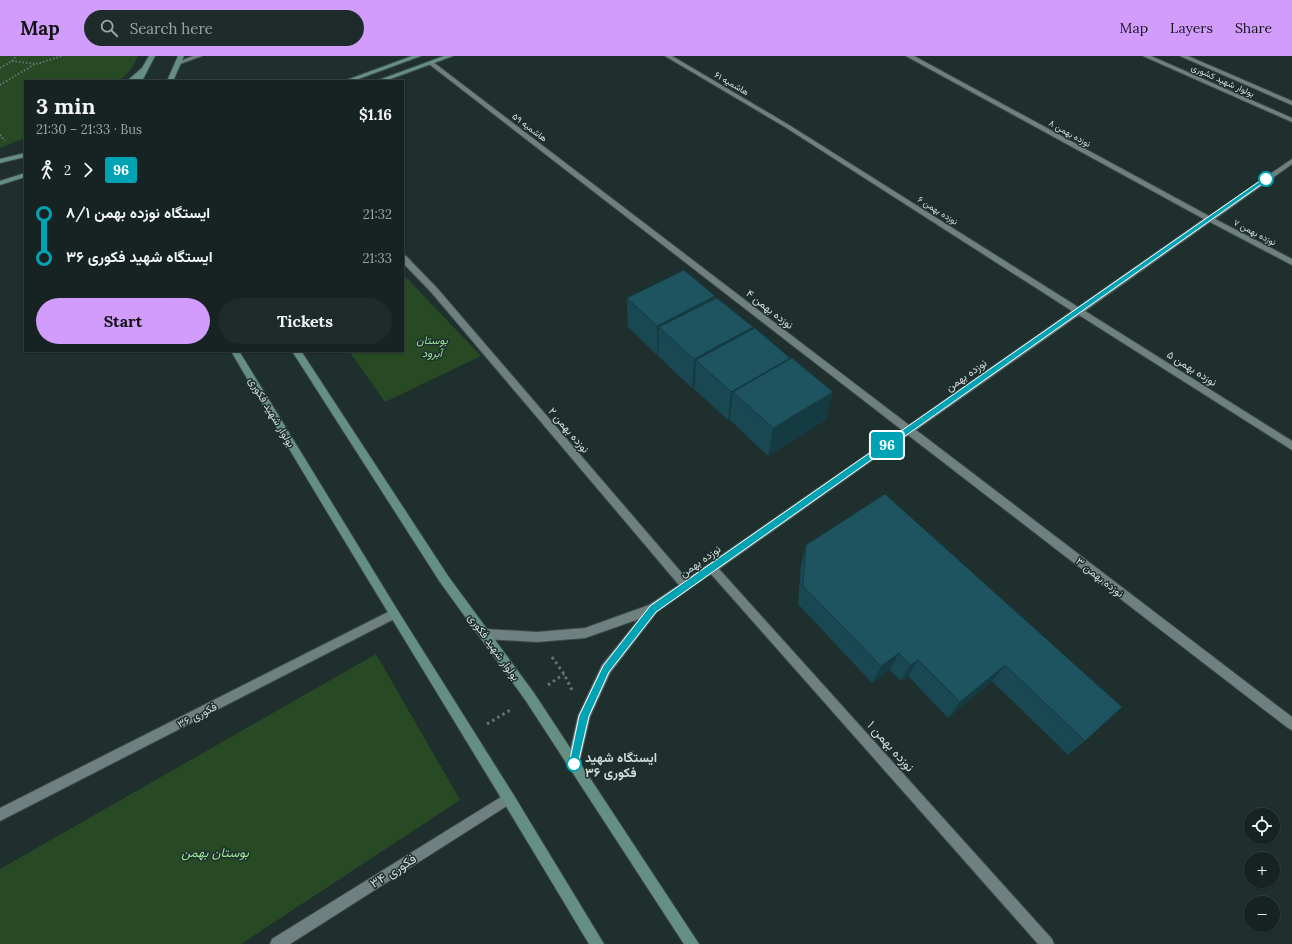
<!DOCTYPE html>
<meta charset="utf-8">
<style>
body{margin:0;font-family:Lora,Vazirmatn,serif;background:#1f2b2a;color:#f1f3f6;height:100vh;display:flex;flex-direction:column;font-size:15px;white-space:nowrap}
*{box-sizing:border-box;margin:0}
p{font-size:13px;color:#9ea4a5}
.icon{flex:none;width:22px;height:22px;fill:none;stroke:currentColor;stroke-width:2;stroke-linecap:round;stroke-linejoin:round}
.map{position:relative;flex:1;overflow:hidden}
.drawer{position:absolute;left:24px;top:24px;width:380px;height:272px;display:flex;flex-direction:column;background:#162322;border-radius:0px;box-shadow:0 1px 3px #0004,0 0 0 1px #354040}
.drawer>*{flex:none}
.badge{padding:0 8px;border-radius:3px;font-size:14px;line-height:26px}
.fabs{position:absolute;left:1244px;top:752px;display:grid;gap:8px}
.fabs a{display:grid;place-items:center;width:36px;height:36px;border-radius:50%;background:#162322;box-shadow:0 1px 3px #0004,0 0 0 1px #354040;font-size:20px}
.map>.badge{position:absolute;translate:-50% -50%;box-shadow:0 0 0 2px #fff}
.legs{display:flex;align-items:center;gap:6px;height:44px;padding:0 12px;font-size:13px}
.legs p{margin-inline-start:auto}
.headline{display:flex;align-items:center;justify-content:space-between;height:68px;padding:0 12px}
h1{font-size:22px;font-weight:700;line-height:30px}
.button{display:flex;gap:8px;margin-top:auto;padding:8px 12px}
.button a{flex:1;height:46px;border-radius:24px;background:#d29cfd;color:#111;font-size:16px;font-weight:700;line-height:46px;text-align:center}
.button a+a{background:#1f2b2a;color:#f1f3f6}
ul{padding:0 12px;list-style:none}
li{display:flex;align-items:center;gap:14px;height:44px;font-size:15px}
li i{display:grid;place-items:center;width:6px;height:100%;margin:0 5px;background:currentColor}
li i::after{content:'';width:10px;height:10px;margin:-5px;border:3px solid;border-radius:50%;background:#162322}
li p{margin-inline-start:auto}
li:first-child i{background:linear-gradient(#0000 50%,currentColor 0)}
li:last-child i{background:linear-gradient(currentColor 50%,#0000 0)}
header{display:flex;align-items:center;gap:24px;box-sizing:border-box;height:56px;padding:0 20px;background:#d29cfd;color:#111}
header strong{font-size:19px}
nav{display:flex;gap:22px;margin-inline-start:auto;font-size:14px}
.search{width:280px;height:36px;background:#1f2b2a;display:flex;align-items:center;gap:10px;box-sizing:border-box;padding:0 14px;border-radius:22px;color:#9ea4a5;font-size:15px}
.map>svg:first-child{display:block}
</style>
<header>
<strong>Map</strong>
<div class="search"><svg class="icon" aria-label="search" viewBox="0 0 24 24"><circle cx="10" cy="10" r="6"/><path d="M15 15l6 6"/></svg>Search here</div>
<nav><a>Map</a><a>Layers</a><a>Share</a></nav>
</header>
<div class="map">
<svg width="1292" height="888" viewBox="0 0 1292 888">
<rect width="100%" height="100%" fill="#1e2f2d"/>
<path fill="#274a25" d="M0,0H138L130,15L119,25H25V82L0,92Z
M403,218L481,300L385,346L349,295H403Z
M376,598L460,744L241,888H0V813Z"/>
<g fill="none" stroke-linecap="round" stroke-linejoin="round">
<defs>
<path id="minor" d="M193,0H202L180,8L175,7Z
M665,0H672L789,69L1078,251L1204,163L906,0H914L1209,160L1292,103V108L1215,163L1292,203V209L1210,166L1085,255L1292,385V394L1079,259L916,374L1292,661V674L1288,672L908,379L719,513L1052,883L1054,888H1038L711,518L657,556L610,617L590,661L579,708L577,712L573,714L569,712L567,708L578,660L602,609L639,563L585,582L537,586L485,583L481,582L479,578L481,574L485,573L537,576L585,572L649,549L679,529L431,236L403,207V199L406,200L437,232L687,523L902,374L429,8V6H433L909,369L1072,255L785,71Z
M394,553L398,555L399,558L398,561L0,765V752Z
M509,736L513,738L515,742L513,746L290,888H270L272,883Z"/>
<path id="tertiary" d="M1143,0H1151L1292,62V66Z
M1180,0H1188L1292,45V49Z"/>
<path id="secondary" d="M149,0H155L142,25H136L137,22L134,25H127L142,12Z
M178,0H184L173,25H167Z
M412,0H421L353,25H344Z
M444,0H453L385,25H376Z
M25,97V101L0,107V103Z
M25,117V121L0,129V125Z
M231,295H239L398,555L513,738L604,888H589C471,690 348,494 231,295Z
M292,295H301L448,520L534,637L699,888H684L526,645L440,526Z"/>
</defs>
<use href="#minor" stroke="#3c4a49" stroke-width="2"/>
<use href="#tertiary" stroke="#3c4a49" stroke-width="2"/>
<use href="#secondary" stroke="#3c4a49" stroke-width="2"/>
<path stroke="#677674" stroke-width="2" stroke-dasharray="1.5 2" stroke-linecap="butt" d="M12,5L36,8L62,0
M0,12L12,5L16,0
M0,29L35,8
M0,79L5,85"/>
<path stroke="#677674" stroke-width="3" stroke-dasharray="2.5 3.5" stroke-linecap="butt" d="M552,601L564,618L572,634
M548,629L564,618
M487,668L512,653"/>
<use href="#minor" fill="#6e807f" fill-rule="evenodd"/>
<use href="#tertiary" fill="#6e807f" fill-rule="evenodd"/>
<use href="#secondary" fill="#668f84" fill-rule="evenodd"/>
</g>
<path fill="#1a4852" d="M627,242H715L752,274L790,302V304L826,364L768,400L730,364V362L728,364L694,333L695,330L692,332L658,300V298L657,299L628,271Z
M885,438L1085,685L1068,699L992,625L948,662L908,620L901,625L890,614L872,627L798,548L801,508L806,489Z"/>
<path fill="#153b42" d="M715,240L713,269L659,271L658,298L657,299V270Z
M753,271L749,300L696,304L695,330L692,332L694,303Z
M790,302L785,330L733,336L730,362L728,364L731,336Z
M833,336L826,364L768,400L773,372Z
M899,597L890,614L872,627L881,610Z
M918,604L908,620L901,625L910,609Z
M1005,609L992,625L948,662L960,646Z"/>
<path fill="#1e545f" stroke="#153b42" d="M684,214L715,240L657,270L627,242Z
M717,242L753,271L694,303L659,271Z
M755,272L790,302L731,336L696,304Z
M792,302L833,336L773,372L733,336Z
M885,438L1122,651L1085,685L1005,609L960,646L918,604L910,609L899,597L881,610L803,530L806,489Z"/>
<path fill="#00a3b4" stroke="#fff" d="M1264,122L1269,123L656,556L609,616L589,660L578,708L577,711L574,713L570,711L569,708L579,660L603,610L650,550Z"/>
<g fill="#fff" stroke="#00a3b4" stroke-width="2">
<circle cx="1266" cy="123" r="7"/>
<circle cx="574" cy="708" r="7"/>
</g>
<g text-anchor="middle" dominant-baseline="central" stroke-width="3" stroke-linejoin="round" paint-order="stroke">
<g font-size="9" fill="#d1dcdb" stroke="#1e2f2d">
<text transform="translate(1223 24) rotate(24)">بولوار شهید کشوری</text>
<text transform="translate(732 27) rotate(30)">هاشمیه ۶۱</text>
<text transform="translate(530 71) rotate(37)">هاشمیه ۵۹</text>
<text transform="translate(1070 77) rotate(29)">نوزده بهمن ۸</text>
<text transform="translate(938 154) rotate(32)">نوزده بهمن ۶</text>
<text transform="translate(1255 176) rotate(27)">نوزده بهمن ۷</text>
</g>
<g font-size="11" fill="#d1dcdb" stroke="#1e2f2d">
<text transform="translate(770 253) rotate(38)">نوزده بهمن ۴</text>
<text transform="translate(1192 312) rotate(32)">نوزده بهمن ۵</text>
<text transform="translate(966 319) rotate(-35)">نوزده بهمن</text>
<text transform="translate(272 356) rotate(59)">بولوار شهید فکوری</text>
<text transform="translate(569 374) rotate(49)">نوزده بهمن ۲</text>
<text transform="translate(700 505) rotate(-35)">نوزده بهمن</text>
<text transform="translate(1100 521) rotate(38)">نوزده بهمن ۳</text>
<text transform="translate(494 591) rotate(54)">بولوار شهید فکوری</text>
<text transform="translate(197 659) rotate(-27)">فکوری ۳۶</text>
</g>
<g font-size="11" font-style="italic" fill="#9ee698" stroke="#1e2f2d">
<text x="432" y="284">بوستان<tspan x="432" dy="13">آبرود</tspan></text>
</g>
<g font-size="13" fill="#d1dcdb" stroke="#1e2f2d">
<text transform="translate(891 690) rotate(48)">نوزده بهمن ۱</text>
<text transform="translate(393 815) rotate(-32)">فکوری ۳۴</text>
</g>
<g font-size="13" font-weight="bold" fill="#d1dcdb" stroke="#1e2f2d" text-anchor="start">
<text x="585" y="701">ایستگاه شهید<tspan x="585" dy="15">فکوری ۳۶</tspan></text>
</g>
<g font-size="13" font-style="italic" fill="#9ee698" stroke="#1e2f2d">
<text x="215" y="796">بوستان بهمن</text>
</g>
</g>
</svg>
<div class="fabs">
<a><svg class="icon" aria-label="locate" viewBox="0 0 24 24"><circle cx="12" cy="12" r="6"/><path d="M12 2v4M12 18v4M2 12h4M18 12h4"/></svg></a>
<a>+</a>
<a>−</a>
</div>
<b class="badge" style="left:887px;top:389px;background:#00a3b4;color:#fff">96</b>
<section class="drawer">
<div class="headline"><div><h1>3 min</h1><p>21:30 – 21:33 · Bus</p></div><b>$1.16</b></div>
<div class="legs"><svg class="icon" aria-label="walk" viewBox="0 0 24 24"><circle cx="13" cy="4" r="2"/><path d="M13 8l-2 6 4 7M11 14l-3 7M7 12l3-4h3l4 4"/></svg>2<svg class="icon" aria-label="forward" viewBox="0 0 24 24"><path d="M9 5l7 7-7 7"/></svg><b class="badge" style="background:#00a3b4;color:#fff">96</b></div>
<ul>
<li><i style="color:#00a3b4"></i><b>ایستگاه نوزده بهمن ۸/۱</b><p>21:32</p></li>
<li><i style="color:#00a3b4"></i><b>ایستگاه شهید فکوری ۳۶</b><p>21:33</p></li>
</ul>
<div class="button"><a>Start</a><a>Tickets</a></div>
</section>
</div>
